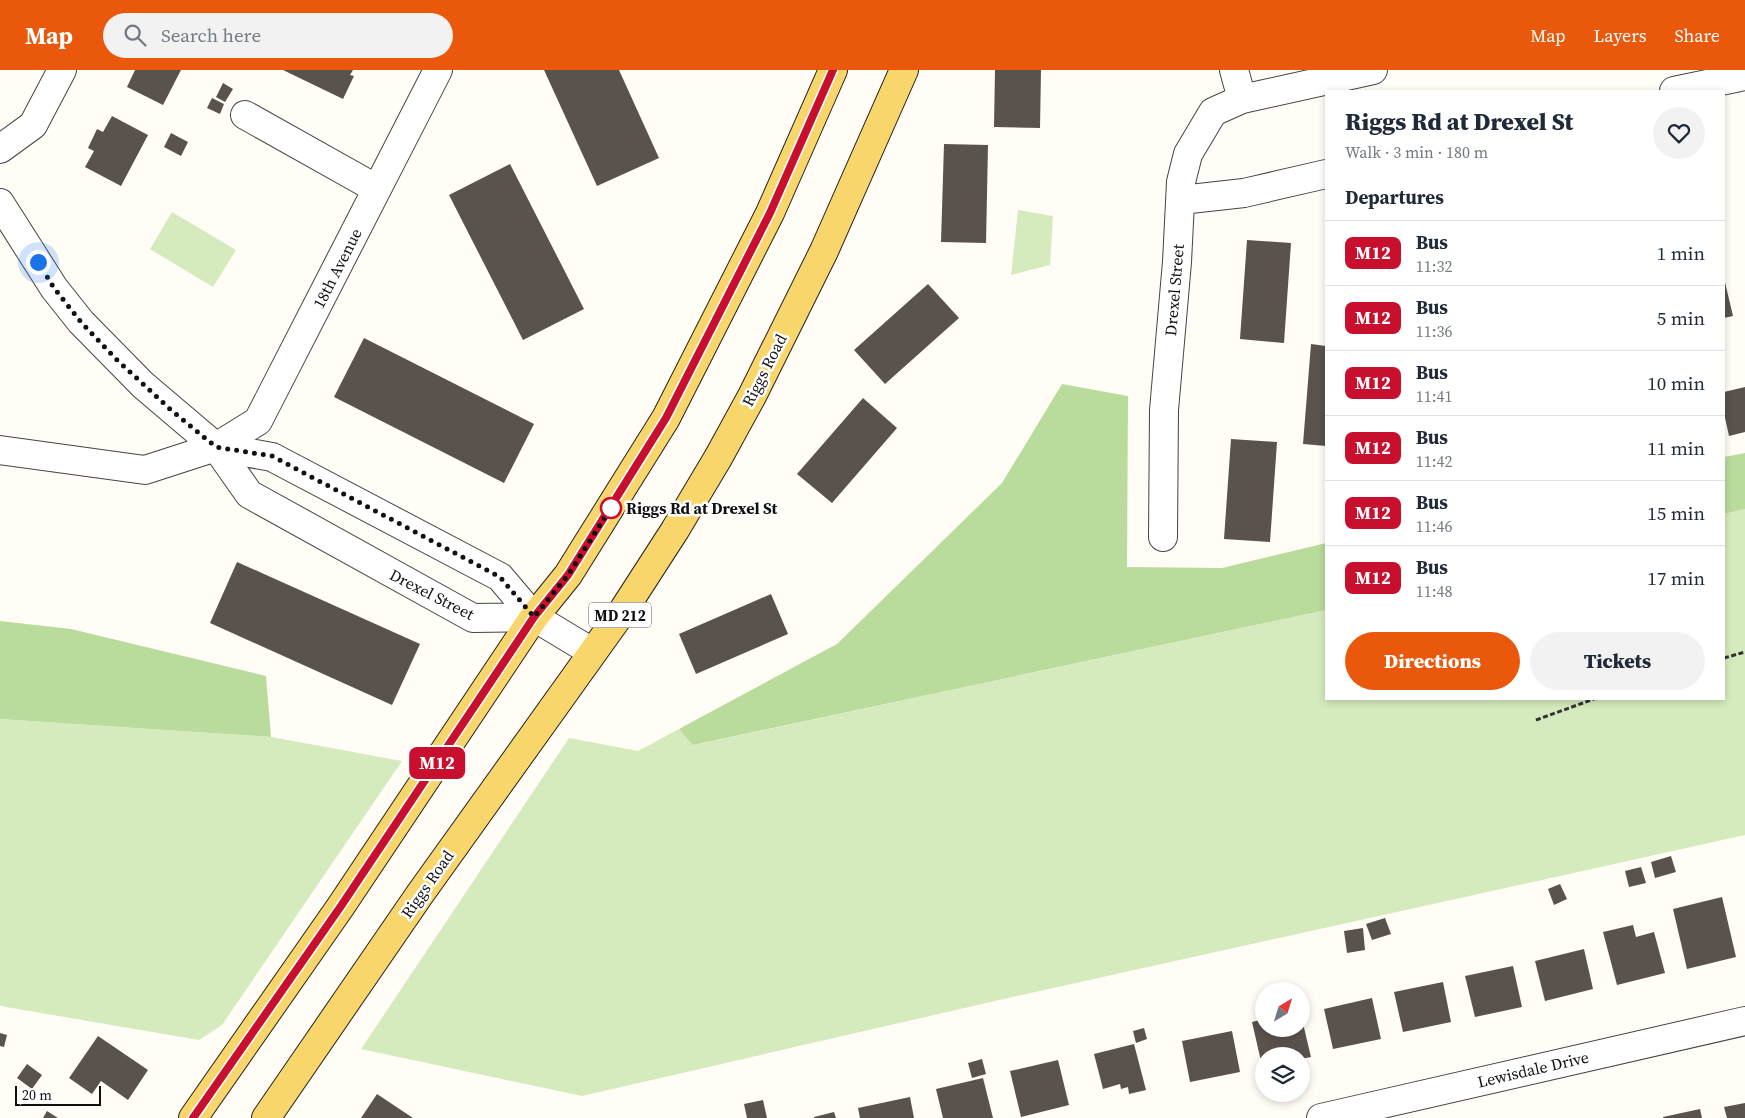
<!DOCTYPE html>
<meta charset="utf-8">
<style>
body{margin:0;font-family:"Source Serif 4",serif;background:#f2f2f3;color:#1f2937;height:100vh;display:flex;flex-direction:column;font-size:19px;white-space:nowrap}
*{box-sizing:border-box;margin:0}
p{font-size:16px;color:#747a83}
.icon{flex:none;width:28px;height:28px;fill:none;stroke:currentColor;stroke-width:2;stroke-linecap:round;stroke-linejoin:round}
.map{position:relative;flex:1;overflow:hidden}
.panel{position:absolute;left:1325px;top:20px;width:400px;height:610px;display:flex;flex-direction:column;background:#fff;border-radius:0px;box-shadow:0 2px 8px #0003}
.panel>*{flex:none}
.badge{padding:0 10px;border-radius:8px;font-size:18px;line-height:32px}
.needle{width:32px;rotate:38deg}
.fabs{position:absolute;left:1255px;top:912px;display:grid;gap:10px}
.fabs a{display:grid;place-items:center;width:55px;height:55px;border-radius:50%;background:#fff;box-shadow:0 2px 8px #0003;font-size:25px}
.scale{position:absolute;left:15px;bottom:12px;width:86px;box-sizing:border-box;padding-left:5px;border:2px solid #111;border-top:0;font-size:14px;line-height:18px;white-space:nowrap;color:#111;-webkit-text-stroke:4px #fff;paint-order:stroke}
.you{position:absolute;width:25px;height:25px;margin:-12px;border:4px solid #fff;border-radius:50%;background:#1a73e8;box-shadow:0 0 0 8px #1a73e833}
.map>.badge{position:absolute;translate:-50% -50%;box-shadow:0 0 0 2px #fff}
h2{padding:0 20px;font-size:19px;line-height:45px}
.round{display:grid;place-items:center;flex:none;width:52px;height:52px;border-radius:26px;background:#f2f2f3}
.headline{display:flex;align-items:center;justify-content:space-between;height:85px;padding:0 20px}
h1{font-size:24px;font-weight:800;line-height:38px}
.button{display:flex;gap:10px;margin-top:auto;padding:10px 20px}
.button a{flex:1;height:58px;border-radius:30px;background:#ea580c;color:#fff;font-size:20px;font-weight:800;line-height:58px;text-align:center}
.button a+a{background:#f2f2f3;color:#1f2937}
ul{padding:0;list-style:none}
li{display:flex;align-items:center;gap:15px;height:65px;padding:0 20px;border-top:1px solid #e0e1e3}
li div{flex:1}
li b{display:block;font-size:19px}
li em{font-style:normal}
li .badge{min-width:55px;font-weight:700;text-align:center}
header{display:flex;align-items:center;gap:30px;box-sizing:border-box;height:70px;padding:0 25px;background:#ea580c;color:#fff}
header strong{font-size:24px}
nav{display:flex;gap:28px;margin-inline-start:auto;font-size:18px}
.search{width:350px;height:45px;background:#f2f2f3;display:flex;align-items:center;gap:12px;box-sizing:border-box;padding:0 18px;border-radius:28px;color:#747a83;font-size:19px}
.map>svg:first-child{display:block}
</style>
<header>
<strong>Map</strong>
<div class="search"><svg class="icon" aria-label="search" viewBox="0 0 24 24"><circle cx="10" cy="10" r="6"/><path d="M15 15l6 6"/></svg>Search here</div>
<nav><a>Map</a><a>Layers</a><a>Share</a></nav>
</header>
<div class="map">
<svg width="1745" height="1048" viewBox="0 0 1745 1048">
<rect width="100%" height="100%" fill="#fffdf5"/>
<path fill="#d5ebbd" d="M1018,140L1053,146L1050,195L1011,205Z
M172,142L236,180L213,217L150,179Z
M1745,439V765L1008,928L582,1026L361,979L569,668L638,681L679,659L694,675L1326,540V629H1724V444Z
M0,649L271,667L402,691L222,955L199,970L0,936Z"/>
<path fill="#b9dc9c" d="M1062,314L1128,326L1127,497L1222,498L1326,473V540L693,675L679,659L837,574L1002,413Z
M1745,383V439L1724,444V387Z
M0,551L71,559L266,606L271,667L0,649Z"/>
<path fill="#5a524d" d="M135,0H181L163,35L127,17Z
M283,0H353L350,5L354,6L343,29Z
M544,0H619L659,88L597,116Z
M995,0H1041L1040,58L994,57Z
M223,13L233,19L225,32L216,27Z
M212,28L224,34L220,44L207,38Z
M112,46L148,65L121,116L85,97L94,81L88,78L97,59L103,62Z
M171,63L188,72L181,86L164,77Z
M944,74L988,75L986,173L941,172Z
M510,94L584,239L523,270L449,125Z
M1247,170L1291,173L1284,273L1240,269Z
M1724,208L1733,246L1724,248Z
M928,214L959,248L885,314L854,280Z
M364,268L534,354L504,413L334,327Z
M1311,274L1326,276V376L1303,374Z
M1745,317V362L1729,366L1724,343V322Z
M863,328L897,358L832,433L797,404Z
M1231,369L1277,372L1270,472L1224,469Z
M237,492L420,574L392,635L210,553Z
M771,524L788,564L696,604L679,564Z
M1671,786L1676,802L1655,808L1651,792Z
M1641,797L1646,813L1629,817L1625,801Z
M1560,814L1567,829L1554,835L1548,819Z
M1722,827L1736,887L1687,899L1673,839Z
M1385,848L1391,864L1372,870L1366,854Z
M1633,855L1636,867L1654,862L1665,903L1617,915L1603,862Z
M1363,858L1365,880L1347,883L1344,861Z
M1584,879L1593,919L1545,931L1535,891Z
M1513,896L1522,937L1475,947L1465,906Z
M1443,912L1451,952L1403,962L1394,922Z
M1372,928L1381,969L1333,979L1324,939Z
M1301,945L1311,987L1301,989V986H1264L1263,1000L1252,952L1264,949V959H1301Z
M1144,958L1147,969L1136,973L1133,961Z
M1232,961L1240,1002L1190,1012L1182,971Z
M0,963L7,965L4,977L0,976Z
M98,966L148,1000L128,1030L101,1011L92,1024L69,1008Z
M1134,974L1146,1020L1129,1024L1128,1017L1121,1019L1120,1014L1103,1019L1094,984Z
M982,989L986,1004L972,1008L968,993Z
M1058,990L1069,1035L1021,1047L1010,1001Z
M27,994L42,1005L32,1019L17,1008Z
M983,1008L993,1048H943L936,1019Z
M377,1024L413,1048H361Z
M910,1027L914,1048H860L858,1038Z
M763,1030L767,1048H747L744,1034Z
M1745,1033V1048H1727L1724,1037Z
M1700,1039L1702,1048H1663V1047Z
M47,1041L58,1048H43Z
M834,1042L836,1048H814V1047Z"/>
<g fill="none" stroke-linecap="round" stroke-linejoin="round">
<defs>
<path id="minor" d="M1234,0L1242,29
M1674,21L1745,6
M245,45L377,119
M0,79L33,55L62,0
M1181,130L1244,123L1326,104
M0,133L54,218L81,252L143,315L216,377L249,424L473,548L534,547
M216,377L258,351L438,0
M0,380L145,400L216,377L272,387L500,507L534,547L592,582
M1163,467L1164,340L1177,192L1181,112L1188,84L1213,42L1242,29L1373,0
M1321,1048L1745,951"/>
<path id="major" d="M193,1048L341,836L534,547L568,505L666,348L770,143L833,0
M266,1048L420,824L624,539L675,460L718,388L752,326L824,181L904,0"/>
</defs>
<use href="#minor" stroke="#444" stroke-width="30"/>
<use href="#major" stroke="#222" stroke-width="30"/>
<path stroke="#333" stroke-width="3" stroke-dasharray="5 2.5" stroke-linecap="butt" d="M1724,588L1745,582
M1536,650L1594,629"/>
<use href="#minor" stroke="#fff" stroke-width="28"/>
<use href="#major" stroke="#f9d66b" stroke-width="28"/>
</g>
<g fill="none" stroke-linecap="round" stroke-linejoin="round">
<defs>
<path id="line" d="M193,1048L341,836L534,547L568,505L666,348L770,143L833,0"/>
</defs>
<use href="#line" stroke="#fff" stroke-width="11"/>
<use href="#line" stroke="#c8102e" stroke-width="8"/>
<path stroke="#111" stroke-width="5" stroke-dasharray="0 9" d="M38,192L54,218L81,252L116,289L171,340L216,377L272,386L500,507L534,547L568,505L614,433L611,438"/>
</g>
<circle fill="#fff" stroke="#c8102e" stroke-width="2.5" cx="611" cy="438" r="10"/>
<g text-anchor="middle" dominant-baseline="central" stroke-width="5" stroke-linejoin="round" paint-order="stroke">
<rect fill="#fff" stroke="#585858" stroke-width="1" x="589" y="532.5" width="62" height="25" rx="4"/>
<g font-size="15" font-weight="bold" fill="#111">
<text x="620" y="545">MD 212</text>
</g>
<g font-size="16" fill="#111" stroke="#fff">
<text transform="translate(337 198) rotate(-63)">18th Avenue</text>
<text transform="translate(1174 220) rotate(-85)">Drexel Street</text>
<text transform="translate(764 300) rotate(-63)">Riggs Road</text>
<text transform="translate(432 524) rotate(27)">Drexel Street</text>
<text transform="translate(427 814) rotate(-55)">Riggs Road</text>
<text transform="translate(1533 999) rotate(-13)">Lewisdale Drive</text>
</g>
<g font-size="16" font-weight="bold" fill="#111" stroke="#fff" text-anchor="start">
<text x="626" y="438">Riggs Rd at Drexel St</text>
</g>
</g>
</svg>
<div class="fabs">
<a><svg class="needle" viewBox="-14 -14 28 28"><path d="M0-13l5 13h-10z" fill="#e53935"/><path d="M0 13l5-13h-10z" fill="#747a83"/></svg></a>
<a><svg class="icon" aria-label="layers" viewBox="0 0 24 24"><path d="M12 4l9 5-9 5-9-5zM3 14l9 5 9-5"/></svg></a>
</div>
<div class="scale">20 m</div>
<div class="you" style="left:38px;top:192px"></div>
<b class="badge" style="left:437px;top:693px;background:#c8102e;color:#fff">M12</b>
<section class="panel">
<div class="headline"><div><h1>Riggs Rd at Drexel St</h1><p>Walk · 3 min · 180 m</p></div><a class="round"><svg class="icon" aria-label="heart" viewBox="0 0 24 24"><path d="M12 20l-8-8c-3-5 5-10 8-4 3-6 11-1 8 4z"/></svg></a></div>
<h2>Departures</h2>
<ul>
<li><span class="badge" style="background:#c8102e;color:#fff">M12</span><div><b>Bus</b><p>11:32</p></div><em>1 min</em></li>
<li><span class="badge" style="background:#c8102e;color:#fff">M12</span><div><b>Bus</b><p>11:36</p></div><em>5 min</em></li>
<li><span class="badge" style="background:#c8102e;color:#fff">M12</span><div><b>Bus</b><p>11:41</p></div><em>10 min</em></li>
<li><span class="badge" style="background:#c8102e;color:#fff">M12</span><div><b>Bus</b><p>11:42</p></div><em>11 min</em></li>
<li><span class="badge" style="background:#c8102e;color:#fff">M12</span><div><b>Bus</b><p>11:46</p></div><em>15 min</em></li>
<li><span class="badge" style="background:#c8102e;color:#fff">M12</span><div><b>Bus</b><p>11:48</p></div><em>17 min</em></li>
</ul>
<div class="button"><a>Directions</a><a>Tickets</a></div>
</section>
</div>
